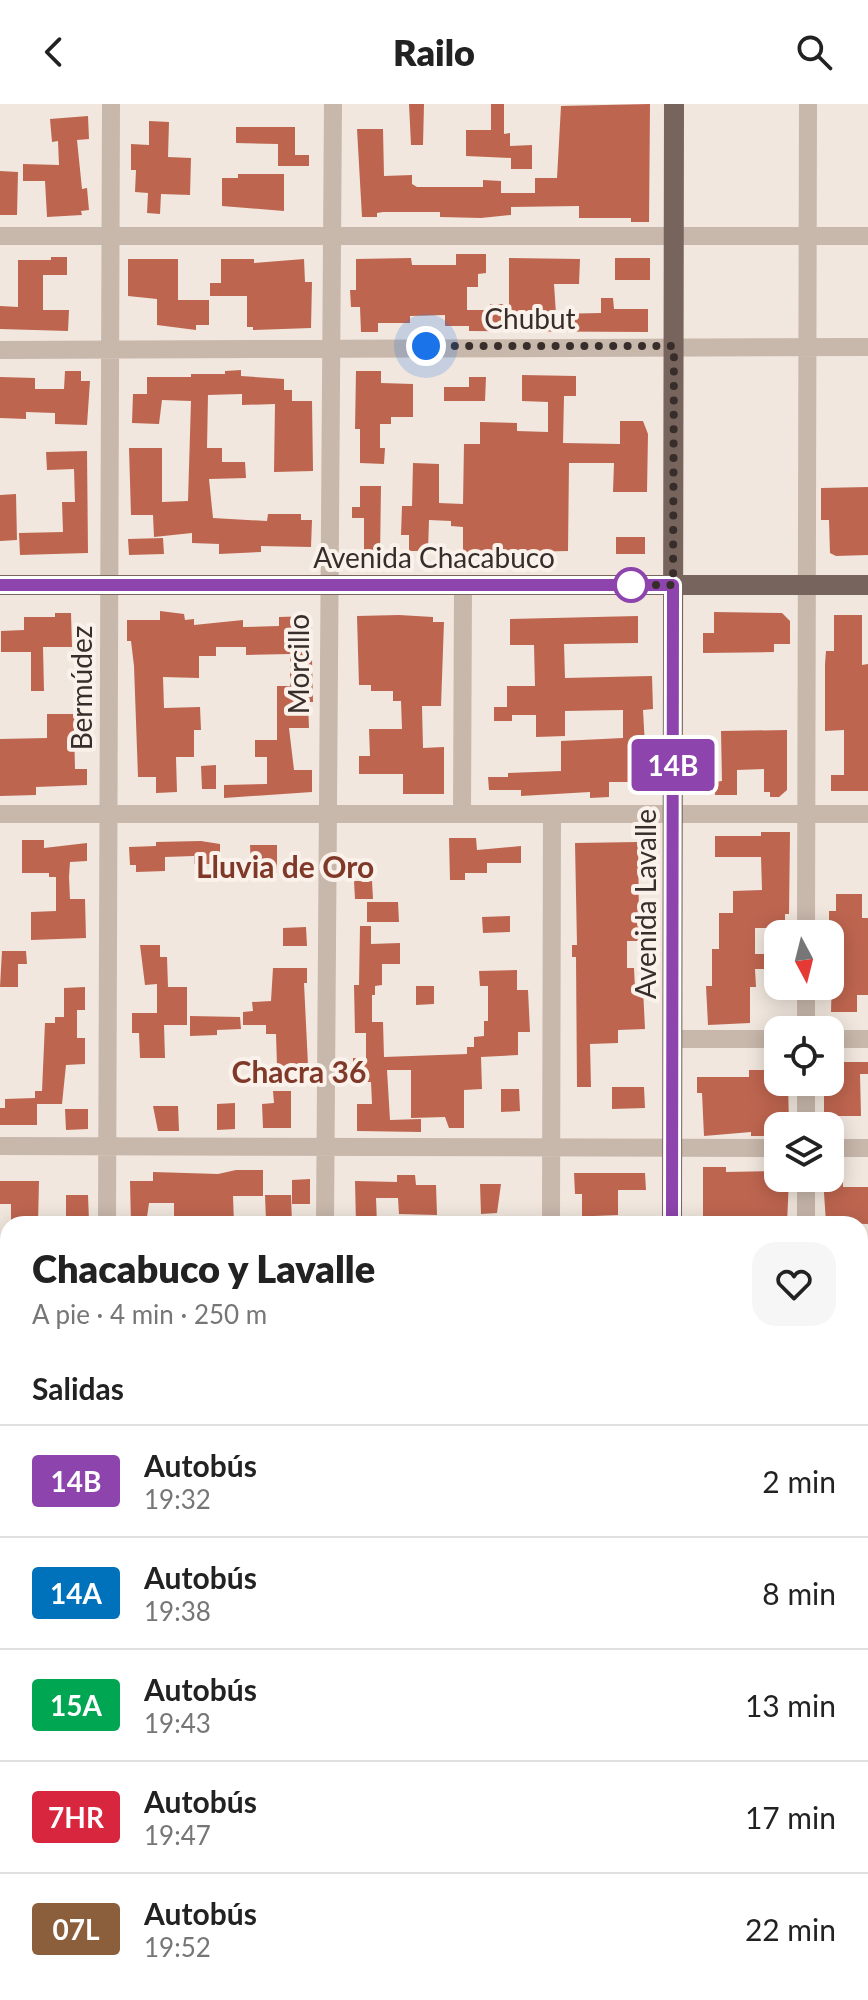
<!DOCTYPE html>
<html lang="es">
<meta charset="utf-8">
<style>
body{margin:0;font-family:Lato,sans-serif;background:#f6f6f6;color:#222;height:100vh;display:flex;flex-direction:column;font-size:30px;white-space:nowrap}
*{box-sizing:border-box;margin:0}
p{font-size:26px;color:#767676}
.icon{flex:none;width:44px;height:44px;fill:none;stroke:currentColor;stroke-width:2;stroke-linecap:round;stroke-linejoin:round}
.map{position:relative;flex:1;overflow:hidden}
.sheet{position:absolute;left:0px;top:1112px;width:868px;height:784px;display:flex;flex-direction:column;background:#fff;border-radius:24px 24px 0 0;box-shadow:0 4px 20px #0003}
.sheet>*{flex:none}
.badge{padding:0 16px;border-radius:6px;font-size:28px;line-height:52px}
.needle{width:52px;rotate:173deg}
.fabs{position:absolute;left:764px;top:816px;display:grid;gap:16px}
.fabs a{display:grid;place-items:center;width:80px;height:80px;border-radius:16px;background:#fff;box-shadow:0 4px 20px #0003;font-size:40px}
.you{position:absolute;width:40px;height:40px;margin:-20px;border:6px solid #fff;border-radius:50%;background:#1a73e8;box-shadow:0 0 0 12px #1a73e833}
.map>.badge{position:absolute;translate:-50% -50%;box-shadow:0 0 0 4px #fff}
h2{padding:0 32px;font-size:30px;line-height:72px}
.round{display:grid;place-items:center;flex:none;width:84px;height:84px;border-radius:24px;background:#f6f6f6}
.headline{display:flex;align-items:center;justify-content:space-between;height:136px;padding:0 32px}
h1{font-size:38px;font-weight:800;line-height:60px}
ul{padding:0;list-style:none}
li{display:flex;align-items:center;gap:24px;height:112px;padding:0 32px;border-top:2px solid #e0e0e0}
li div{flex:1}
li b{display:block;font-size:30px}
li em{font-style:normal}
li .badge{min-width:88px;font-weight:700;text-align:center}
header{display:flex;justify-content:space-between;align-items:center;height:104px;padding:0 32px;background:#fff;font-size:36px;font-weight:800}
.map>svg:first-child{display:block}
</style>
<header><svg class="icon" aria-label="back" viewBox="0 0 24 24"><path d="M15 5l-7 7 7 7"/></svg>Railo<svg class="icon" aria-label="search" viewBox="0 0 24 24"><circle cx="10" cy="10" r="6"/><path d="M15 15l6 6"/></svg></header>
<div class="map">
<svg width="868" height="1896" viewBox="0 0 868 1896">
<rect width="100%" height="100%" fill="#f1e7de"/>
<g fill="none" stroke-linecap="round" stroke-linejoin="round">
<path stroke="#7facac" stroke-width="4" d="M478,1890L511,1888
M434,1896L441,1891"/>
</g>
<path fill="#be654f" d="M409,0H424L423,41H411Z
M491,0H504V30L510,29V42L532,41V65H511V54L466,52V26H491Z
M650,0L649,118H631V114H579V102L511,103V111L481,114L440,113V108H383L377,109V113H362L357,25H383L384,72L412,71V80L417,83H483V76L501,77V89H535V74H557L561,2Z
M88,12L89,35L77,36L82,85L87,84L89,106L81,107L82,111L47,113L45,77H23V60L59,61L58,37L52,38L50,15Z
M149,17L169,18L168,53L191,54L190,91L161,90L160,110L147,109L148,89L135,88L136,66H131V40L149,41Z
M236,23H295V51H309V62H278V40L236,39Z
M0,67L18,68L17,111H0Z
M238,70H284V107L222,102V74H238Z
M456,150H486V169L478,170V183H467V206H490V200H509V154L580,155L579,180H554L556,210L601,209V194H613L614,205H648V228L469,227V222H445V211L410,212V219H378V228H361L360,203H351L350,186H356V155L411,154L412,161H456Z
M51,153H67V171H43V206H69L68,227L0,225V202L18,203V156H51Z
M615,154H650V176H615Z
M128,155H178V196H209V221H196V226L157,221V195L128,192Z
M221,155H254V159L304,155L305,178H312L311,224L253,226V223H247V192H210V179H221Z
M241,266V272L284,275V286H292V297H312L313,367L274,368L275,300L242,301V290L208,291L207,344H222V358H245L246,374L209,375L213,414L267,417L268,410H301V416H312L311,443L261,442V448L219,450V440L192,439V429L154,433L153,411H131L129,344H162V398L188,397L191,297L162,296L159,320L132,319L133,290H147V273H191V270H225V267Z
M65,267H81V277H90L87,321L55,320V309L26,308V315L0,314V273L35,274V285H64Z
M356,267H381V279L413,280V313H391V320H380V344H385L384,360L360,359V325H355Z
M522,271L576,272V292H564L563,339L620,340V317H643L648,330L647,388H613L614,359H569L568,447L463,449V423L451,422V417L429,416L428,447H409V431H401L402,402H412L413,359L439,360V399L463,400L464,340H480V318L517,319V327L548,328V298L522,297Z
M469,273H486L485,297H444V283H469Z
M87,347L88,449L20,451L19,429L63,428L62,398H75L74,365L47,366L46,348Z
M360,382H381L380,453H364V414H352V403H360Z
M868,383V451L836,452L830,449L829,416H821V384Z
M16,390L17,436L0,437V391Z
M616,433H645V450H616Z
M163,434L164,450L129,451L128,435Z
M160,507L184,510L185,516L194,515V521L243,516V523L279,522V513L311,512L313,598H308L309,624H289L294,666H312V688L224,694V681L267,680V653H255V636H277V582H290V550L246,551V543H216V552H199V574L163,573L164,604L200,603L201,626H194V653H176L177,688L156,689V673H138L134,562L131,537H127V516H160Z
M714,508L782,509L790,517V540H774V548L703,549V529H714Z
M55,509H71L72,543H43L44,587H31V548H1V527L24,526V513H55Z
M399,511L433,513V518H444L441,602H422L423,644L444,643V690H403V670H359V652H370L369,625H402L401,597H393V587H371V581H359L357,512Z
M834,511H862V561L868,560V687H831V671H844V626L825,627V560L826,547H834Z
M638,512V539L564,540L565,574L652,572L653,605L643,606L647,678H609V693L590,694V688L521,692V686H489L488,673H508V669L561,667V637L623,634V606L565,607V632L536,633V611H512V617H494V603H507V582H535L534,541H510V515Z
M47,610H89V625H74L75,665H87V681L36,683V691L0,692V635L47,634Z
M787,626V686L779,693H770V688H764V665L737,666V691H715V678L722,677L721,627Z
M216,661V685H202L201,662Z
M761,728H790L789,810H785V824H755V850H766V865H755L756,883H750V919L708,921L706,882H712V845H719V809H733V787L762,786L761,753H715V732H761Z
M449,734H476L477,746L521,742V759H487V769H465V776H450Z
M22,736H44V744L87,739V757L70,758L69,773L70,795H85L86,834L31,836V808L56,807V773H49V769H22Z
M201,737L220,740V760H194V752L165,753V767L136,768V761H130L129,743L156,742V738Z
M638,738L639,815H643V837H627V864H634L635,884H643L645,925L618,926V939L590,940L591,983H577L576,853H572V841H577L575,739Z
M250,741H277V769L258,770V760H251Z
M354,777H372L373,795H355Z
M836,790H862V814H868V891H857V908H831L833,828H829V807H836Z
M367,798H398L399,818H367Z
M510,812V828L483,829L482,813Z
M360,822H371V840L400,839V860H382V881L375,882V891H372V918H383L384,953L467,950V943H474V933L484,932V917H488V882H480L479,867L517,866V886H528L530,928H518V951L481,953L482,985L464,986V1024H449L445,1013L411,1014V966H387L390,1016L421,1015V1028L357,1027V1000H372L371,978H353V954H366V929H355L354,881H359Z
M306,823L307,842H283V824Z
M140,841H160V853H167L168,883H187V921H164L165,954H140L139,929H132V909H157V880L145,881Z
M2,847H26L27,860H18V883H0Z
M273,864H307V879H304L308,961L277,962L276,930H266V921H243V908L253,907L252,898L271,897Z
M416,882H434V900L416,901Z
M85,883V906H77V934H85V960L66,961L62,1000H37V1021H0V1004H5V995L35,994V987H42L45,919H55V913H64V884Z
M190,912L240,913L241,925L217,926V931L190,932Z
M830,958H868V970H860L861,1012H824V984H830Z
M749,966H778V978H788L789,1022L769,1025V1032H751V1028L704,1032L702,989H697V973H749Z
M612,983H644L645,1004L612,1005Z
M501,985H519L520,1007L501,1008Z
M273,987H291V1024H263L262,1000L274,999Z
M235,999V1025L217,1026V1000Z
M153,1002H178L179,1027H158Z
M65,1005H88V1025L66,1026Z
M703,1063H726V1068L778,1067V1074H789L787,1120H703Z
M236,1066H263V1092H233L234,1120L174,1119V1099H149L146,1120H131L130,1077H153V1068L218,1070Z
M574,1069H645L646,1086H618V1111L594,1112V1120H582V1090H575Z
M397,1071H415L416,1081H436L437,1111L399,1110L398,1094H376L377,1120H356L355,1077L397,1078Z
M830,1073H843V1083H868V1120L826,1119L823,1074Z
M310,1075V1100H292V1076Z
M0,1077H39L38,1120H11V1100H0Z
M480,1080H501L497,1109L481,1110Z
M66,1091H88L89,1117H66Z
M265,1091H291L292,1120L266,1117Z"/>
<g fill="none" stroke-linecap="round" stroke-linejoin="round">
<path stroke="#c8b7ab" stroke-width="18" d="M0,132H868
M0,246L868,243
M0,710H868
M462,710L463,482
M806,830L808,0
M806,926V882
M673,935H778
M830,935H868
M806,1022V978
M0,1042L778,1044
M830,1044H868
M107,1120L111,0
M325,1120L333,0
M551,1120L552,710
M806,1120V1074
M860,1486H868
M0,1487H8
M0,1670H8
M860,1683H868
M0,1689H8
M860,1821H868
M0,1876H8
M76,1888V1896
M272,1896V1888
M465,1896V1888
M768,1896L779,1889H868"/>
<path stroke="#9c867c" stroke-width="20" d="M0,1277H8
M860,1277H868"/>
<path stroke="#77645c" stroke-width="20" d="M0,481H868
M672,1120L674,0
M670,1888V1896"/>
</g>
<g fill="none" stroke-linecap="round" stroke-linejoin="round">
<defs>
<path id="line" d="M0,481H673L672,1120"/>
</defs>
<use href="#line" stroke="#fff" stroke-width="18"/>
<use href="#line" stroke="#8e44ad" stroke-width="12"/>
<path stroke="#372d2a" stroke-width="8" stroke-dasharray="0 14.4" d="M426,242H674L673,481H631"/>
</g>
<circle fill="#fff" stroke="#8e44ad" stroke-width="4" cx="631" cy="481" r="16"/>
<g text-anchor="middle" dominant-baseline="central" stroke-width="8" stroke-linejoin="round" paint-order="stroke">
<g font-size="28" fill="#372d2a" stroke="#f9f1ea">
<text x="530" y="214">Chubut</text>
<text x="434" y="453">Avenida Chacabuco</text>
<text transform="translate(298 560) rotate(-90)">Morcillo</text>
<text transform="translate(81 584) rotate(-90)">Bermúdez</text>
<text transform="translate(645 800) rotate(-90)">Avenida Lavalle</text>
</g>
<g font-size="30" font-weight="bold" fill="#803928" stroke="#f9f1ea">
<text x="285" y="762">Lluvia de Oro</text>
<text x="299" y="967">Chacra 36</text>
</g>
</g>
</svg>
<div class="fabs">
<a><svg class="needle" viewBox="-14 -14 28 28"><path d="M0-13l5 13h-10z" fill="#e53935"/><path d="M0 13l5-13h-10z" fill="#767676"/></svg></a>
<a><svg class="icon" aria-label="locate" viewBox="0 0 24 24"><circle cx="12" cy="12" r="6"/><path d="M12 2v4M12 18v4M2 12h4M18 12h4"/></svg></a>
<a><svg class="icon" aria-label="layers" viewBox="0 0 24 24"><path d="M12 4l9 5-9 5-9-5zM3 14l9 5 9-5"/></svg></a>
</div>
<div class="you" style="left:426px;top:242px"></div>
<b class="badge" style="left:673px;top:661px;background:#8e44ad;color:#fff">14B</b>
<section class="sheet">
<div class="headline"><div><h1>Chacabuco y Lavalle</h1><p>A pie · 4 min · 250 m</p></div><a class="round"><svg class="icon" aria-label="heart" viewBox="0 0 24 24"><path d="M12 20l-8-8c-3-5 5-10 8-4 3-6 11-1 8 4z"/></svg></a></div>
<h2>Salidas</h2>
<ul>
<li><span class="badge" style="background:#8e44ad;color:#fff">14B</span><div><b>Autobús</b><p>19:32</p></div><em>2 min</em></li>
<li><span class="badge" style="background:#0072bc;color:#fff">14A</span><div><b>Autobús</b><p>19:38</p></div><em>8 min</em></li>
<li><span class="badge" style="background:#00a651;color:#fff">15A</span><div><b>Autobús</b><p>19:43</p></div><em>13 min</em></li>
<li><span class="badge" style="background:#d7263d;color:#fff">7HR</span><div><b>Autobús</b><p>19:47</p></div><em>17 min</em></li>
<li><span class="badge" style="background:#8b5e3c;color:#fff">07L</span><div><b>Autobús</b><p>19:52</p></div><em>22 min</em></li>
</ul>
</section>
</div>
